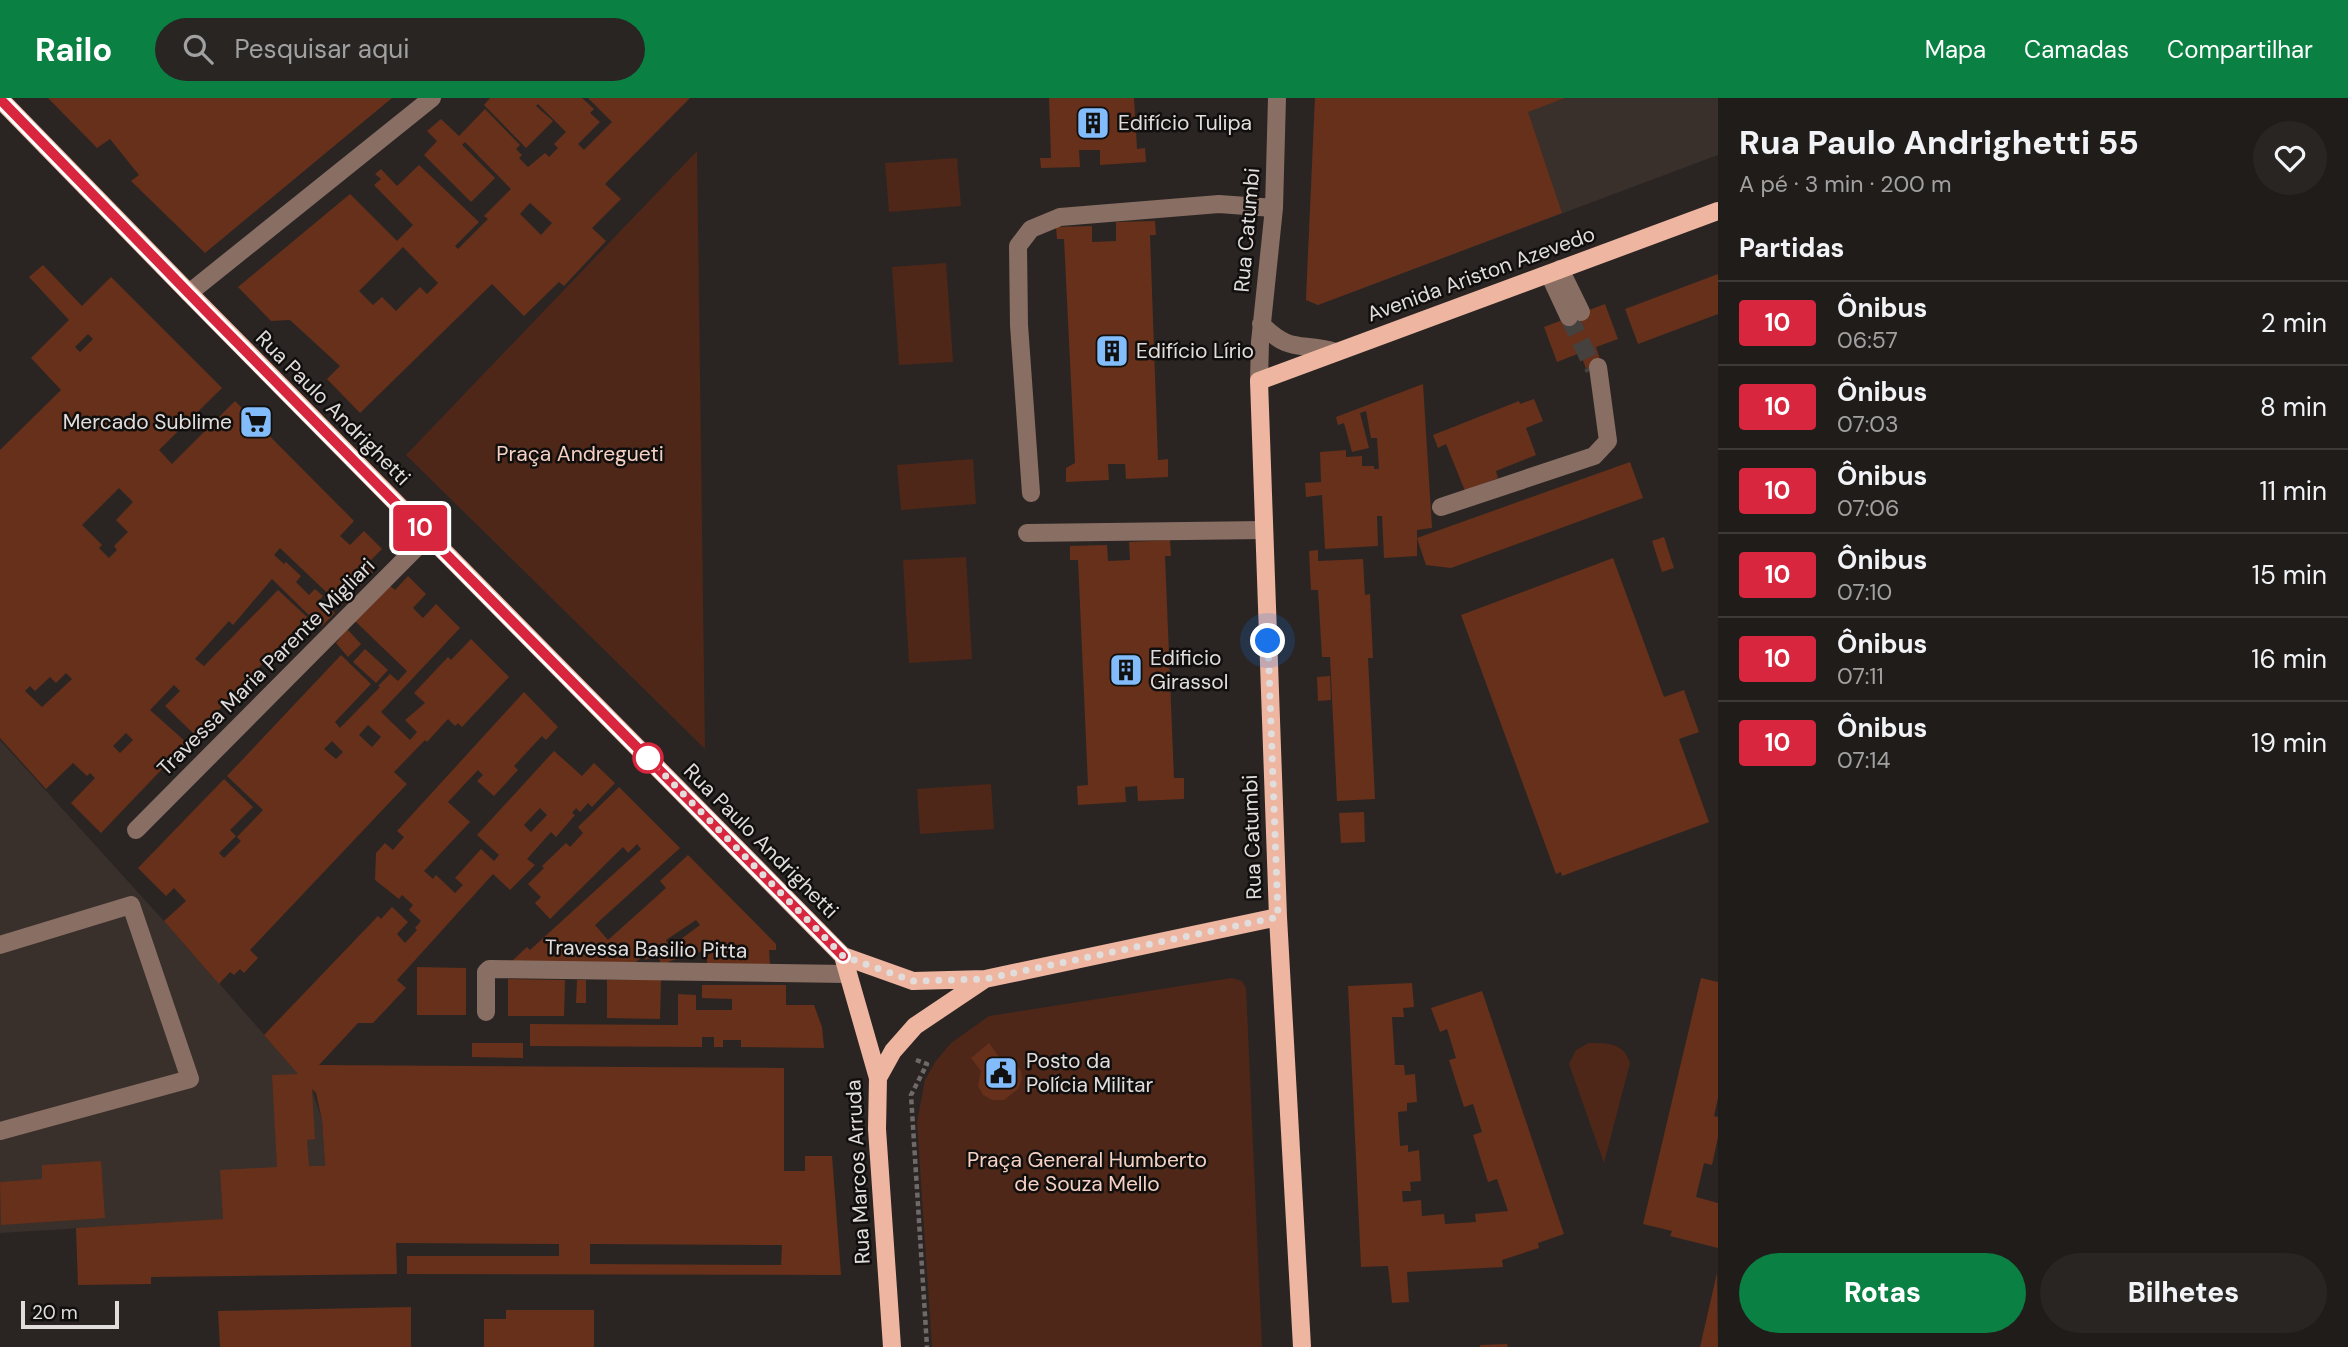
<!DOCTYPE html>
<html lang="pt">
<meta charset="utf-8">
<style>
body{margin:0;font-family:"DM Sans",sans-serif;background:#282523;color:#f1f3f6;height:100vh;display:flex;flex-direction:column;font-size:26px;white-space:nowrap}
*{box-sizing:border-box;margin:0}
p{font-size:23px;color:#a2a1a2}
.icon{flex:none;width:38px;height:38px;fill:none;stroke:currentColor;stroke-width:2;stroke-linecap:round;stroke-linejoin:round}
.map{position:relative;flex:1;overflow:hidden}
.side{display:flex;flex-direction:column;background:#201c1a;width:630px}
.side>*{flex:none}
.badge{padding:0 14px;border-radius:5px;font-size:24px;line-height:46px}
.scale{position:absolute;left:21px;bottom:18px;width:98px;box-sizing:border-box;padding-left:7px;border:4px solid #e1dddc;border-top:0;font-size:19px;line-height:24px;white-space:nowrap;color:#e1dddc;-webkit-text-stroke:5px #110f0e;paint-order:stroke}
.you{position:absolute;width:35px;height:35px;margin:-18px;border:5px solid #fff;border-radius:50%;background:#1a73e8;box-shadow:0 0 0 10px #1a73e833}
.map>.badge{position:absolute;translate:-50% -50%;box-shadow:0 0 0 4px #fff}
h2{padding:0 21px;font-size:26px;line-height:63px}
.round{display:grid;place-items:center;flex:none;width:74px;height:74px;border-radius:37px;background:#282523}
.summary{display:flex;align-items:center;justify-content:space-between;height:119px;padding:0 21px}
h1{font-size:33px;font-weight:800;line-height:52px}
.action{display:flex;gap:14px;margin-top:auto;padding:14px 21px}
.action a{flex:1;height:80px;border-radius:42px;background:#0b8043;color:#fff;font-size:28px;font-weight:800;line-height:80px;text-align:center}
.action a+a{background:#282523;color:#f1f3f6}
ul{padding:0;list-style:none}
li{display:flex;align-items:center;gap:21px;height:84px;padding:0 21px;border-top:2px solid #3d3a39}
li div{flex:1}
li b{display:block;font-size:26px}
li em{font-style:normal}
li .badge{min-width:77px;font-weight:700;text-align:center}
header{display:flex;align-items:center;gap:42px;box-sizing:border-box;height:98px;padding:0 35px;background:#0b8043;color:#fff}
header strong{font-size:33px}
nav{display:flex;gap:38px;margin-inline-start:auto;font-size:24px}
.search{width:490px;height:63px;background:#282523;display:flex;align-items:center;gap:18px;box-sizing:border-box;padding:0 24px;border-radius:38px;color:#a2a1a2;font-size:26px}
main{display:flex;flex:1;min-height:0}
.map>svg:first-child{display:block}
</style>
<header>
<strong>Railo</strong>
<div class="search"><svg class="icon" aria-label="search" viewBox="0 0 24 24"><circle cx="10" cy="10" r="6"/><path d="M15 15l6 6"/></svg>Pesquisar aqui</div>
<nav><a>Mapa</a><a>Camadas</a><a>Compartilhar</a></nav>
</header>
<main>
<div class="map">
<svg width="1718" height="1249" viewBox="0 0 1718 1249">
<rect width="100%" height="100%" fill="#2a2523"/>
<path fill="#392f2b" d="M1315,0H1718V57L1318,207L1306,202Z
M0,642L173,833L312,991L322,1022L328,1115L0,1135Z"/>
<path fill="#4e2718" d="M697,53L705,651L406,357Z
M957,60L961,108L889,114L885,65Z
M946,165L953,264L899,267L892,169Z
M973,361L976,406L901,412L897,367Z
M966,459L972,561L909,565L903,462Z
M991,686L994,731L920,736L917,691Z
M1232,880L1242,883L1246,890L1262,1249H932L917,1024L925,982L935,964L951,945L989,918Z
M1589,945C1608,945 1624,945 1630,965L1604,1065L1569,966L1576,952Z"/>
<path fill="#66301a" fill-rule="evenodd" d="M48,0H392L205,155L131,83L139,77L110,41L97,50Z
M490,0H582L594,11L590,15L600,24L578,46L584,52L612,24L588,0H690L605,86L621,101L592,130L606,143L564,188L559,184L524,218L492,186L360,315L327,281L340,268L290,222L271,223L238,189L350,96L397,143L413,127L374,87L381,81L375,76L381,71L397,88L419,67L479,124L455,148L458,151L488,121L484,118L511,91L465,44L462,47L495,80L471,104L424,57L437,43L427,33L441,21L459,38L485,11L520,47L516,51L522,57L519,60L528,69L545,55L549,59L558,50L554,46L566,34L538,6L536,8L553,23L526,50L484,7ZM530,105L552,125L541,137L520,116ZM403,149L438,185L427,196L420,189L396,213L382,199L373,207L359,193Z
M1049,0H1134L1137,51L1145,50L1146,64L1100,67V52H1079L1080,69L1041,70L1040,60H1051Z
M1315,0H1565L1528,14L1562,115L1318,207L1306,202Z
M1155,123L1156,137H1150L1158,362L1168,361V379L1126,381L1125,366H1108L1109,382L1066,384V370L1075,365L1064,141H1057L1056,129L1092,128V144L1116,143V124Z
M43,167L82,208L111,179L222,290L159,352L172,366L235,303L354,423L340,438L350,447L364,433L382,451L368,465L375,472L341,508L280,450L274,457L284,466L286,464L301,478L296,484L309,497L315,491L323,498L317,504L324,510L327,507L335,515L322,528H320L272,481L233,527L229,523L195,561L204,568L278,492L307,519L195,637L165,608L180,593L174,587L150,612L187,645L101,735L71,705L95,680L90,675L87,678L73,665L46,691L0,640V352L61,292L31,260L69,222L29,179ZM88,236L93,241L80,254L75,249ZM119,390L133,404L116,422L128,434L114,448L117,452L109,460L99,450L102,447L82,427ZM66,575L72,581L42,609L25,593L30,588L35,593L50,579L56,585ZM126,635L133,642L120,655L113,648Z
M1718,176V216L1638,246L1625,211Z
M1605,206L1618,241L1596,249L1602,267L1587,273L1580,255L1557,264L1544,229Z
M1423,286L1432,430L1417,432V440L1630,364L1643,400L1451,470L1426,467L1417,440V458L1384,460L1382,418H1377L1378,448L1325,451L1322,397L1306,399L1305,385L1321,384L1320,354L1346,352V359L1362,358V368H1374V371H1379L1377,340H1371L1366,313L1360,315L1369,350L1352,354L1344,325L1338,327L1336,319Z
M1534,301L1543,323L1526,330L1536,357L1496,373L1498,380L1465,393L1446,346L1438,350L1433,337L1519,303L1520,306Z
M1664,439L1674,470L1662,474L1652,443Z
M1170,442L1171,458H1165L1174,680H1184V701L1138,703L1137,688L1125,689L1126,704L1078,707L1077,688L1088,687L1078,462H1070V448L1107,447L1108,463L1130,462L1129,444Z
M1318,452V463L1363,461L1365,497L1370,496L1373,560H1368L1375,701L1337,703L1330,559H1322L1318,492H1311L1309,453Z
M1613,460L1664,599L1684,592L1699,634L1679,641L1709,724L1562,778L1561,774L1556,776L1461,517Z
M408,478L426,496L413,510L423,520L436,506L460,530L381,614L410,642L417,634L405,622L425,605L414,595L448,559L451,562L471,541L509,579L462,629L458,625L455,628L448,621L427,644L425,642L394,674L407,686L250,852L258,860L244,875L240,871L234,877L230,874L219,886L164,823L186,803L174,790L166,798L138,770L224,681L253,709L230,732L236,738L219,755L224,760L241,743L237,739L263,712L227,678L341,557L371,586L335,624L340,630L380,589L378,588L390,576L398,583L407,573L355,523L389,487L395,492ZM368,627L381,639L372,649L359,637ZM332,643L343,654L336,661L324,651Z
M347,531L361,546L348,559L336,545Z
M365,551L388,572L376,585L353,564Z
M1330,578L1331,602L1318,603L1317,579Z
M524,594L558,629L546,642L542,638L514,668L518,672L494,698L477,683L483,677L478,672L448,704L470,724L424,773L433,781L436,777L455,795L463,787L455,780L481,751L494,763L499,757L477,737L554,653L582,678L594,665L615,685L592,709L588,705L580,714L576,710L572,715L575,717L556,739L551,734L527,761L535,767L510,792L493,776L397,882L406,890L373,925H358L319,967L784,970V1073H805V1058H832L841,1177L407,1176V1158H559V1146L396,1145L397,1176L151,1179V1186L78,1187L76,1130L223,1121L220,1072L277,1069L272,977L298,976L264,937L378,818L381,821L392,809L408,824L397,836L405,845L417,832L415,830L421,823L409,812L413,807L402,797L399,801L375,782L376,755L385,745L393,752L404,739L397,733ZM540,710L547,717L531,734L524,727ZM312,991L316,995L322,1022L325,1068H309L307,1042L315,1041ZM590,1146L782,1147L781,1167L590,1166Z
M619,689L680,750L595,827L608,842L666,790L660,783L688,757L776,846V852H769L770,867H707V857L724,850L719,845L691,858L690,856L668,864L669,868H662L658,858L645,862L644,858L630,868L512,863L527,849L530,852L641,751L637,746L628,755L623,749L550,821L535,805L541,799L528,786L544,770L542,768L566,745L570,749L583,735L578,729ZM696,822L700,827L681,841L686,850L672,854L666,842Z
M1364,714L1365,744L1341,745L1339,715Z
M417,869L466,870V917H417Z
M1701,880L1718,884V1000L1714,1018L1718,1019V1039L1712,1067L1704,1065L1696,1099L1718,1105V1150L1670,1138L1672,1133L1643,1126Z
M508,881L565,882L564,918H508Z
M577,882H586V905H576Z
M607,882H661L660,921L607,920Z
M1412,885L1414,909L1403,910L1404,919H1392L1395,967H1404L1405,977L1415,976L1417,1004L1407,1005V1013L1398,1014L1400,1048L1408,1047V1054L1419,1052L1421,1083L1410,1084L1411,1093H1402L1403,1104L1421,1102L1422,1118L1444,1116L1445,1126L1476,1124L1475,1116L1508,1113L1497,1081L1488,1084L1473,1037L1482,1034L1473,1006L1464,1009L1449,962L1456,960L1447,931L1440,934L1431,910L1482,893L1564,1136L1538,1145L1539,1150L1502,1162L1503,1169L1407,1174L1409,1204L1392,1205L1388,1168L1361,1169L1348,888Z
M702,887H786V907H814L822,929L824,950L741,949V942H723V949H714V939H702V949L530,948V926L678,927V896L696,897V912H732V901L702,900Z
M472,945H523V960L472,959Z
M989,945L999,959L1012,962L1021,973L1022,981L1018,991L1004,1002H993L983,997L978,988L981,973L971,960Z
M101,1063L105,1120L1,1127L0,1084L42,1081V1067Z
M1717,1175L1718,1249H1700Z
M411,1209V1249H220L218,1213Z
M506,1212H594V1249H484V1221H506Z
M1507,1246L1508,1249H1480V1247Z"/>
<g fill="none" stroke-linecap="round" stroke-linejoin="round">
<path stroke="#45413f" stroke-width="18" stroke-dasharray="18 9" stroke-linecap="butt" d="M1569,219L1594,271"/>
<path stroke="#6f6a69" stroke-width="4.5" stroke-dasharray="5 3.5" stroke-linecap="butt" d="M916,962L927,966L911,997L927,1249"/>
<path stroke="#896e63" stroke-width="18" d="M1560,171L1581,214
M1549,176L1569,219
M189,195L432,0
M1261,226C1292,257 1300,243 1336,254
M1259,283L1260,244L1274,110L1277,0
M1031,395L1019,227L1018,148L1031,131L1060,119L1219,106L1274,110
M1441,409L1594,358L1608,343L1598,269
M1027,435L1264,432
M136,732L428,438
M0,847L131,807L190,981L0,1033
M486,914V874L489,871L846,876"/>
<path stroke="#eeb5a0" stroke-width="18" d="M0,1L189,195L843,858L913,883L985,881
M843,858L878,980L877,1031L892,1249
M878,980L893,953L915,928L985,881L1278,819
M1302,1249L1278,819L1259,283L1718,113"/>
</g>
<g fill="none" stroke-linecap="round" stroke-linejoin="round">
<defs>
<path id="line" d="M0,1L207,214L843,858"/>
</defs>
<use href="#line" stroke="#fff" stroke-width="16"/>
<use href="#line" stroke="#d7263d" stroke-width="10"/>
<path stroke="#e1dddc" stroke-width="7" stroke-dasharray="0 12.6" d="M648,660L843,858L913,883L985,881L1278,819L1268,543"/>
</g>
<defs>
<symbol id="building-square" viewBox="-11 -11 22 22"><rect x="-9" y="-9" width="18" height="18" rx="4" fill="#83bcfb" stroke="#110f0e"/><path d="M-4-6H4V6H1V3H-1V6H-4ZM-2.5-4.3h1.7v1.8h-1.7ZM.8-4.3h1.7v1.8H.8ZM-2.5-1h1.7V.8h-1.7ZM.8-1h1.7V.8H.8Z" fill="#111"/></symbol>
<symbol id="supermarket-square" viewBox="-11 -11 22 22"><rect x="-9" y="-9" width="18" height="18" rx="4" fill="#83bcfb" stroke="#110f0e"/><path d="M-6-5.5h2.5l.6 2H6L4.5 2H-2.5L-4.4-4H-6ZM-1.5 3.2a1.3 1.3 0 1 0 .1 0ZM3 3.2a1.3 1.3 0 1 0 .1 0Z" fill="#111"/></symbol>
<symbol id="civic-square" viewBox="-11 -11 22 22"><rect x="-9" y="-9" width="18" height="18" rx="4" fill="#83bcfb" stroke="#110f0e"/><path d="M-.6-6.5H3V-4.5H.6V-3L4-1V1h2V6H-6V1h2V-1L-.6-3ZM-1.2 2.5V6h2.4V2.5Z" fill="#111"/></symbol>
</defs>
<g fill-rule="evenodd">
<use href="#building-square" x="1074" y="6" width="38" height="38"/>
<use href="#building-square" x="1093" y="234" width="38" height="38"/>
<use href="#supermarket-square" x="237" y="305" width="38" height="38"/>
<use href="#building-square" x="1107" y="553" width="38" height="38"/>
<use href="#civic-square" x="982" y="956" width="38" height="38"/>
</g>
<circle fill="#fff" stroke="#d7263d" stroke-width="3.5" cx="648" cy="660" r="14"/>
<g text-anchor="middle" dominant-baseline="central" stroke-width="5" stroke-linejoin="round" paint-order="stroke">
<g font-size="21" fill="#e1dddc" stroke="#110f0e" text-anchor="start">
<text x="1118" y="25">Edifício Tulipa</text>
<text x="1136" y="253">Edifício Lírio</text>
<text x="232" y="324" text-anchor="end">Mercado Sublime</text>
<text x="1150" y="560">Edificio<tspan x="1150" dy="24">Girassol</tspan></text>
<text x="1026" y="963">Posto da<tspan x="1026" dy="24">Polícia Militar</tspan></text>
</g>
<g font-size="21" fill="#e1dddc" stroke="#110f0e">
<text transform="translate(1247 132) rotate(-85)">Rua Catumbi</text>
<text transform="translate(1481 176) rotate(-20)">Avenida Ariston Azevedo</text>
<text transform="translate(333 310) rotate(45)">Rua Paulo Andrighetti</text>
<text transform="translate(266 569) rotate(-45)">Travessa Maria Parente Migliari</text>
<text transform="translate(1252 739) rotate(-92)">Rua Catumbi</text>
<text transform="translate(761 743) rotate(45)">Rua Paulo Andrighetti</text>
<text transform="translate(646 851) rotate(1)">Travessa Basilio Pitta</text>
<text transform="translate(858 1074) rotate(-93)">Rua Marcos Arruda</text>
</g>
<g font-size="21" fill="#f6d1c3" stroke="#110f0e">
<text x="580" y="356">Praça Andregueti</text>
<text x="1087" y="1062">Praça General Humberto<tspan x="1087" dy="24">de Souza Mello</tspan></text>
</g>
</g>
</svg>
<div class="scale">20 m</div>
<div class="you" style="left:1268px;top:543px"></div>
<b class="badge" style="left:420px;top:430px;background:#d7263d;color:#fff">10</b>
</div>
<section class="side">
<div class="summary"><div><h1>Rua Paulo Andrighetti 55</h1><p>A pé · 3 min · 200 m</p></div><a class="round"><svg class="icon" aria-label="heart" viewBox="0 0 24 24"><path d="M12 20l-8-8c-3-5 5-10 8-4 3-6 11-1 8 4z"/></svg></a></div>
<h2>Partidas</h2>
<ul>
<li><span class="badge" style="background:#d7263d;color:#fff">10</span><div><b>Ônibus</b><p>06:57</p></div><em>2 min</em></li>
<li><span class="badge" style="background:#d7263d;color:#fff">10</span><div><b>Ônibus</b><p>07:03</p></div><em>8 min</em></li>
<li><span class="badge" style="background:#d7263d;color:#fff">10</span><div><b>Ônibus</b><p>07:06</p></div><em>11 min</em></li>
<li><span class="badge" style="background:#d7263d;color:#fff">10</span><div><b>Ônibus</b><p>07:10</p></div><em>15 min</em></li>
<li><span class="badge" style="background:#d7263d;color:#fff">10</span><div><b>Ônibus</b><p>07:11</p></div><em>16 min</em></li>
<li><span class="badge" style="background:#d7263d;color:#fff">10</span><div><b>Ônibus</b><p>07:14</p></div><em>19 min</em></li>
</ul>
<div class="action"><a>Rotas</a><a>Bilhetes</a></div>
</section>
</main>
